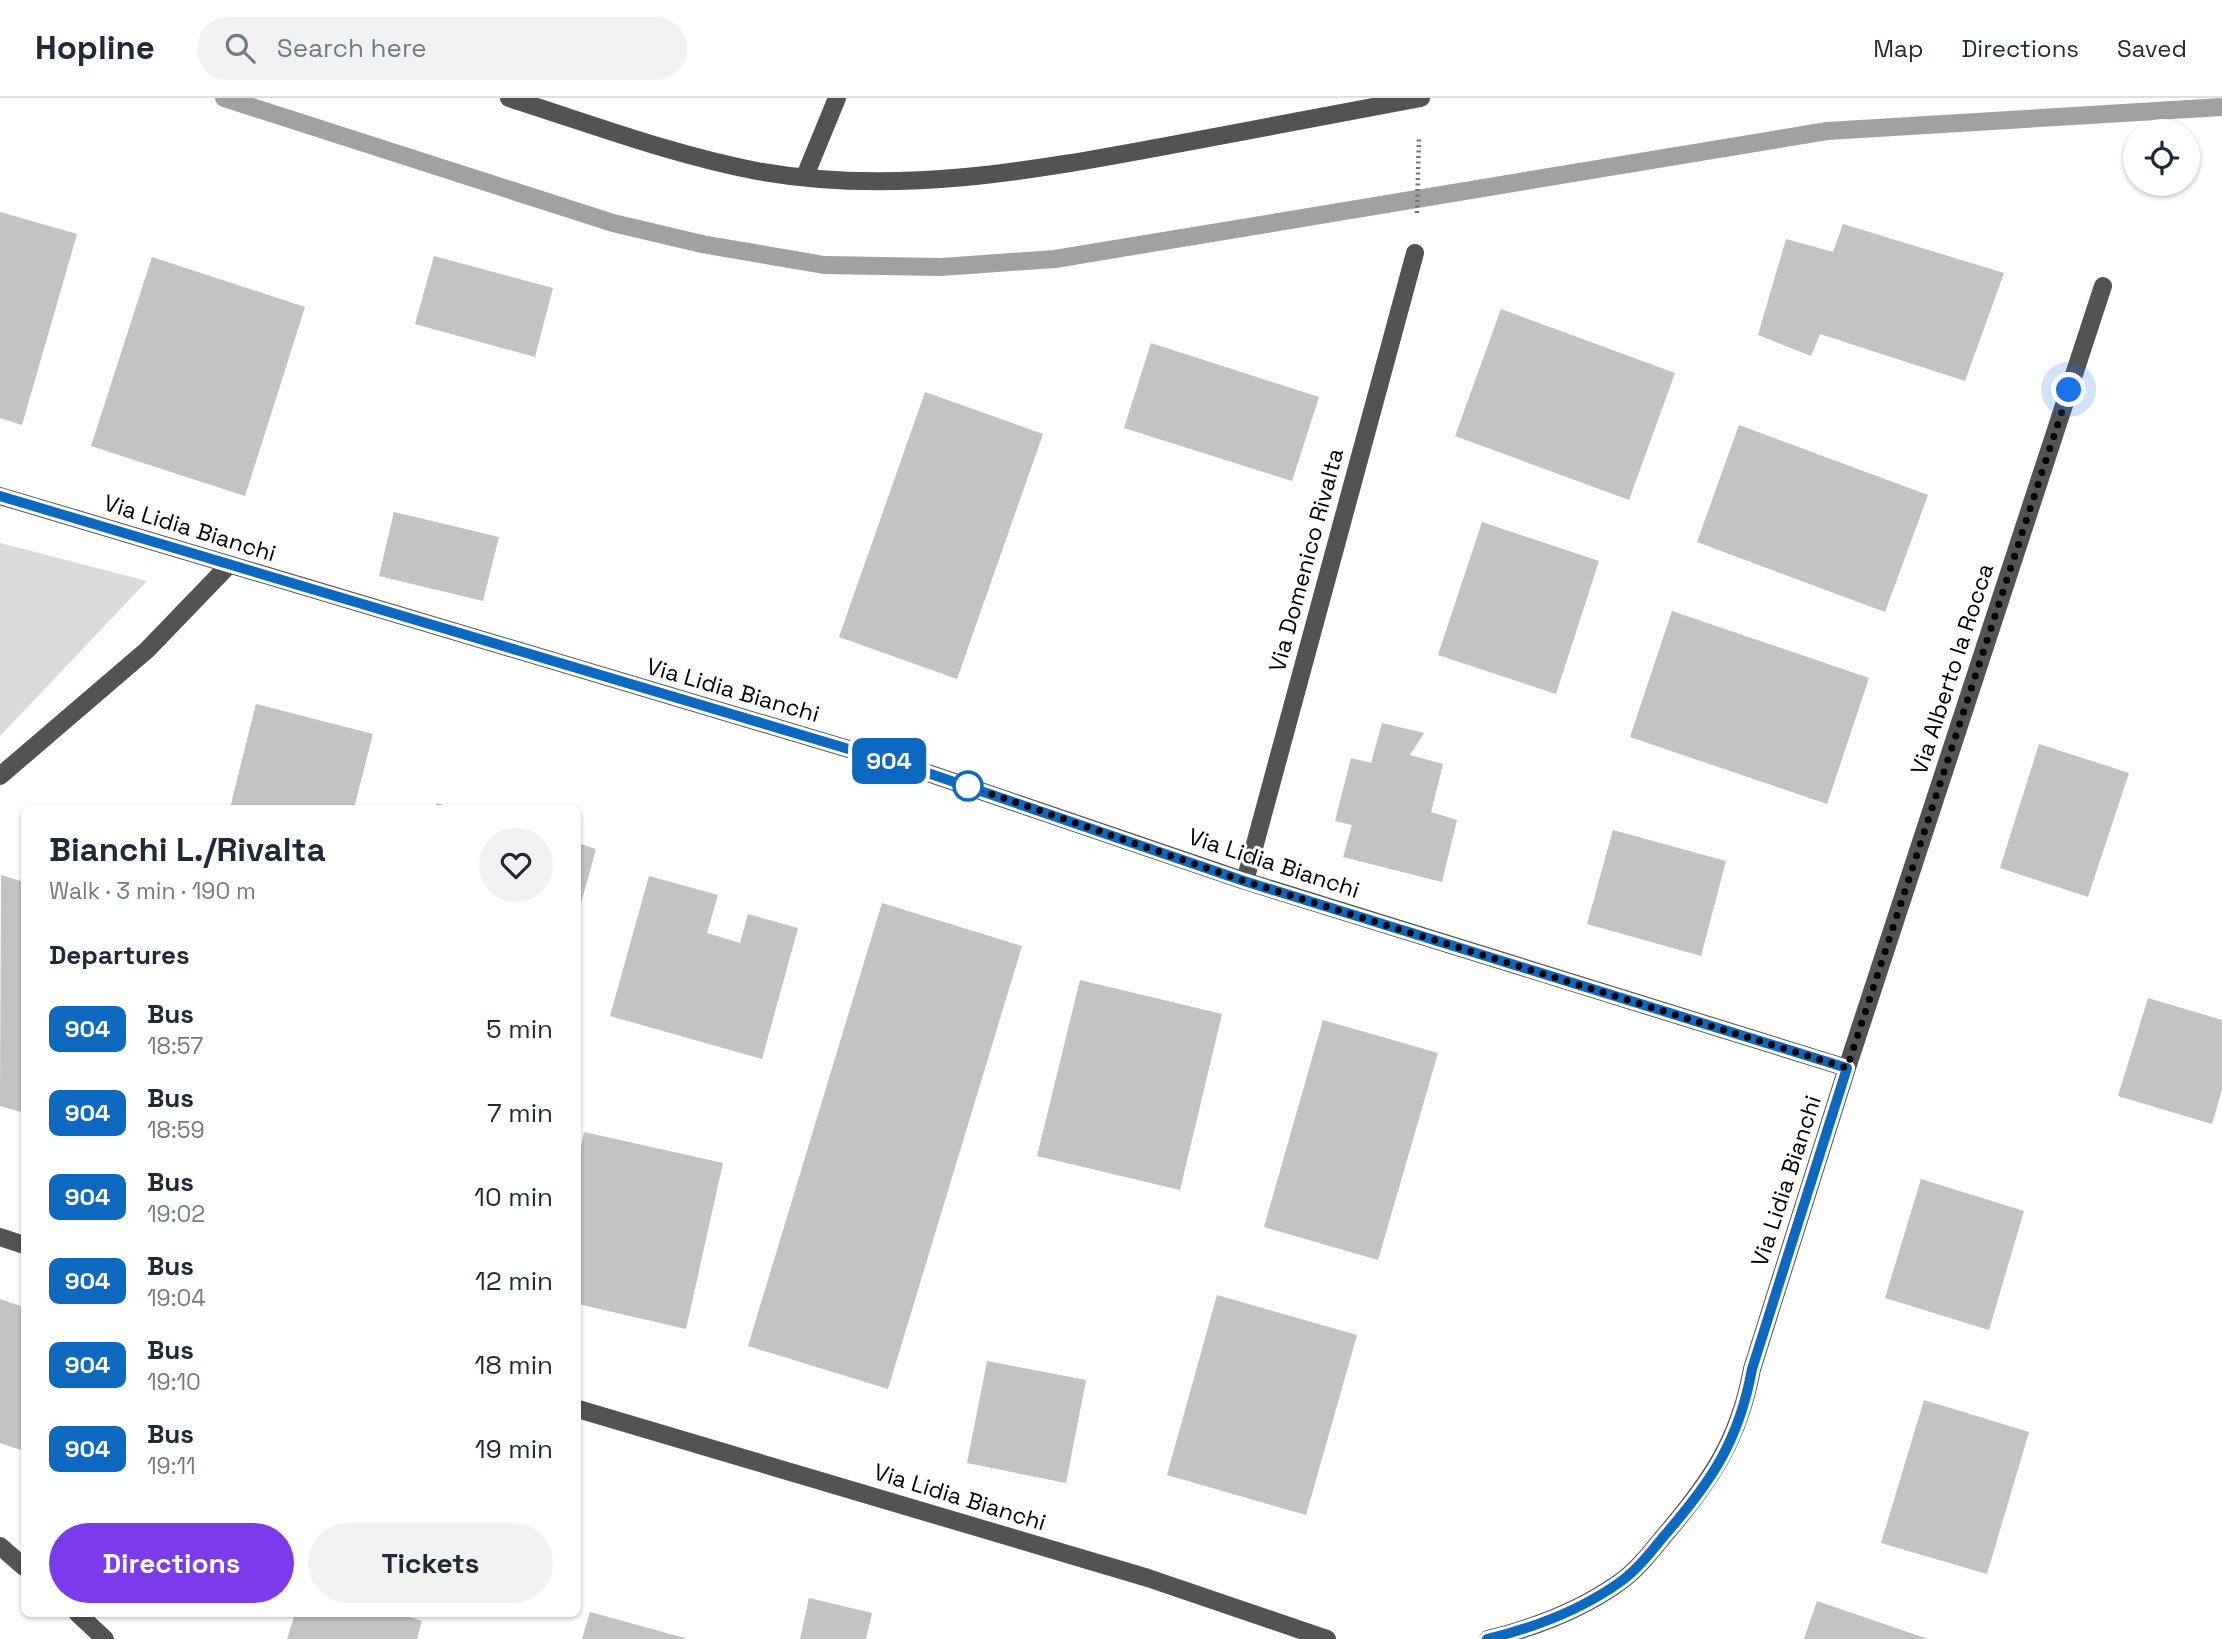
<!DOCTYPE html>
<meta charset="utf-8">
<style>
body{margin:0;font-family:"Space Grotesk",sans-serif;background:#f2f2f3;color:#1f2937;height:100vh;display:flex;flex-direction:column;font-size:26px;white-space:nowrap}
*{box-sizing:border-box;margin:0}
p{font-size:23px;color:#747a83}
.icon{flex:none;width:38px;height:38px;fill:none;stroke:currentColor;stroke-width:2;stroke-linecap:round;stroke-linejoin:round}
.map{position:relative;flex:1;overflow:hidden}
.details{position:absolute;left:21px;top:707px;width:560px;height:812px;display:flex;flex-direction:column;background:#fff;border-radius:10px;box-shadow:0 2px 5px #0004}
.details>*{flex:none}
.badge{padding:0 14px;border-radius:10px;font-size:24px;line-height:46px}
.controls{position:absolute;left:2123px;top:21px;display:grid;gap:14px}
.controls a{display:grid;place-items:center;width:77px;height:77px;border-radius:50%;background:#fff;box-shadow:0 2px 5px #0004;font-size:35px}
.you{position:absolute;width:35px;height:35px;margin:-18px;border:5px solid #fff;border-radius:50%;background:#1a73e8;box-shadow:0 0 0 10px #1a73e833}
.map>.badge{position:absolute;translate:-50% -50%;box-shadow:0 0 0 4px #fff}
h2{padding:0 28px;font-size:26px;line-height:63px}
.round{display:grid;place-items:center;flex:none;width:74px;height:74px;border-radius:37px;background:#f2f2f3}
.head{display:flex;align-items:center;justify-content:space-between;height:119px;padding:0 28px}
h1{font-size:33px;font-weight:800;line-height:52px}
.action{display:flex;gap:14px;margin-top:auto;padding:14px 28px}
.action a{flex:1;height:80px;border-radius:42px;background:#7c3aed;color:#fff;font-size:28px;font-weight:800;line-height:80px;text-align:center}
.action a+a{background:#f2f2f3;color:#1f2937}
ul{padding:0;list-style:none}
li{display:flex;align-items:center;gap:21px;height:84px;padding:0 28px}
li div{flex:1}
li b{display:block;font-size:26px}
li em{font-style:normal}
li .badge{min-width:77px;font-weight:700;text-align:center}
header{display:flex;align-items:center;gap:42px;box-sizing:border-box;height:98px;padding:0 35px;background:#fff;border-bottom:2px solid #e0e1e3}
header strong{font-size:33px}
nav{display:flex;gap:38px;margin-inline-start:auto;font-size:24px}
.search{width:490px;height:63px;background:#f2f2f3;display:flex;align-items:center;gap:18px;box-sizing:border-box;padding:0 24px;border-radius:38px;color:#747a83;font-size:26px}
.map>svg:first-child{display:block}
</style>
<header>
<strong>Hopline</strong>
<div class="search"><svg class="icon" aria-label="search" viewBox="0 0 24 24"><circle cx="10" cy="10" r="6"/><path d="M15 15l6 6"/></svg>Search here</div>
<nav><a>Map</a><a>Directions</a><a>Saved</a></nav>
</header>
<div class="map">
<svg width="2222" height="1541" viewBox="0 0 2222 1541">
<rect width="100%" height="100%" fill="#fff"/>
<path fill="#dadada" d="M0,445L147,483L0,638Z"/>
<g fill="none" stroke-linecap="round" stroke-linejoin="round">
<path stroke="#a1a1a1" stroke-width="18" d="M224,0L613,125L702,146L824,167L941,169L1055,161L1827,33L2222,9"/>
</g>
<path fill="#c3c3c3" d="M0,114L77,136L22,327L0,320Z
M1843,126L2004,175L1965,283L1820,236L1811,258L1758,237L1786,141L1833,154Z
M434,158L553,190L535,259L415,226Z
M152,159L305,209L245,398L91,348Z
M1501,211L1675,275L1629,402L1455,338Z
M1151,245L1319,299L1292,383L1124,330Z
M925,294L1043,336L957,581L839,539Z
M1739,327L1928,397L1885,514L1697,444Z
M394,414L499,439L483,503L379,478Z
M1482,424L1599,463L1556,596L1438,557Z
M1672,513L1869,580L1827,706L1630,639Z
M256,606L373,636L354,710H230Z
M1382,625L1424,635L1410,657L1443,666L1431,714L1457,722L1442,784L1343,759L1352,727L1335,723L1351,660L1371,665Z
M2039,646L2129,675L2088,799L2000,770Z
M437,705L453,710H435Z
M1613,732L1726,763L1701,858L1587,826Z
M578,745L596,751L578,816Z
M1,777L24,784V1015L0,1008Z
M649,778L718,797L707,835L740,845L748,816L798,830L762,961L610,918Z
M882,805L1022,848L888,1291L748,1248Z
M1080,882L1222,916L1180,1092L1037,1058Z
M2148,900L2222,922V992L2212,1026L2118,998Z
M1323,922L1438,955L1378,1162L1264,1129Z
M584,1034L723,1065L686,1231L578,1206V1063Z
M1921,1081L2024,1113L1989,1232L1885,1200Z
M1217,1197L1357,1237L1306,1417L1167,1377Z
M0,1201L24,1209V1353L0,1345Z
M987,1263L1086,1282L1066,1385L967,1365Z
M1924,1302L2029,1334L1987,1476L1881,1445Z
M809,1500L872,1515L866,1541H800Z
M1817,1503L1928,1541H1804Z
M590,1514L685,1540V1541H582Z
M295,1516H400L422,1523L417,1541H287Z"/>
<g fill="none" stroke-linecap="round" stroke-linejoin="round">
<path stroke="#757575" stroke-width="4.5" stroke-dasharray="2 3.5" stroke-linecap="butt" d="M1417,115L1419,39"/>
<path stroke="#535353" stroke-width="18" d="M509,0C591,26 673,57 757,73C894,98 1032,73 1166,48C1251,32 1336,16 1421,0
M805,78L837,0
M0,398L919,672L1245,783L1847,970L1752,1271C1739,1342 1710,1384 1664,1438C1651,1454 1636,1473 1620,1484C1581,1512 1533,1530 1488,1541
M0,678L147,552L228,468
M1245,783L1415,155
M1847,970L2103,188
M0,1139L24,1147
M578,1311L1148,1480L1327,1541
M0,1448L24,1469
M78,1516L105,1541"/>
</g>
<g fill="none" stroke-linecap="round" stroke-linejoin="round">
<defs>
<path id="line" d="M0,398L919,672L1244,783L1847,970L1752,1271C1739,1343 1711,1384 1664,1438C1651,1454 1636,1473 1620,1484C1581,1512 1533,1530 1487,1541"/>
</defs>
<use href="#line" stroke="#fff" stroke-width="16"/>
<use href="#line" stroke="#0c69bf" stroke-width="10"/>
<path stroke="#000" stroke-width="7" stroke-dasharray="0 12.6" d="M968,688L1244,783L1847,970L2069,292"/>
</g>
<circle fill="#fff" stroke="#0c69bf" stroke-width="3.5" cx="968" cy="688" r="14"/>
<g text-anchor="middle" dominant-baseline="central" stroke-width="6" stroke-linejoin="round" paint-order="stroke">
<g font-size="23" fill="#000" stroke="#fff">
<text transform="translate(190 430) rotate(17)">Via Lidia Bianchi</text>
<text transform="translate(1306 462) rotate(-75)">Via Domenico Rivalta</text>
<text transform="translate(1952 571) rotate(-72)">Via Alberto la Rocca</text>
<text transform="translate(733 592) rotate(16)">Via Lidia Bianchi</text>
<text transform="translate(1274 765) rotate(18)">Via Lidia Bianchi</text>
<text transform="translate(1786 1083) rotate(-72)">Via Lidia Bianchi</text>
<text transform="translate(960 1399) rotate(17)">Via Lidia Bianchi</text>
</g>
</g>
</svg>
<div class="controls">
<a><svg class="icon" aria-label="locate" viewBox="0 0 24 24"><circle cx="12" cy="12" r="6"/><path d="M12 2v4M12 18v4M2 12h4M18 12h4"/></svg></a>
</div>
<div class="you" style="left:2069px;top:292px"></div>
<b class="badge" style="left:889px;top:663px;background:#0c69bf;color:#fff">904</b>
<section class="details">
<div class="head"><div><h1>Bianchi L./Rivalta</h1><p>Walk · 3 min · 190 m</p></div><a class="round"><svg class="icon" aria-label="heart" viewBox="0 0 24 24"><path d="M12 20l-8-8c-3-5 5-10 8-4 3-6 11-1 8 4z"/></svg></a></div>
<h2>Departures</h2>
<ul>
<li><span class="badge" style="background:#0c69bf;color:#fff">904</span><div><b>Bus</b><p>18:57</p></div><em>5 min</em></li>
<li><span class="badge" style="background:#0c69bf;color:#fff">904</span><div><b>Bus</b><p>18:59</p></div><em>7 min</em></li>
<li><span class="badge" style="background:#0c69bf;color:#fff">904</span><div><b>Bus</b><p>19:02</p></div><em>10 min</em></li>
<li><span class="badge" style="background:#0c69bf;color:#fff">904</span><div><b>Bus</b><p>19:04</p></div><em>12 min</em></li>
<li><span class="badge" style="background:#0c69bf;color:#fff">904</span><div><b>Bus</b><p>19:10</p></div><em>18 min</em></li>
<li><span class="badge" style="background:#0c69bf;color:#fff">904</span><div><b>Bus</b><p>19:11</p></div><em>19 min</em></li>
</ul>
<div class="action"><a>Directions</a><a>Tickets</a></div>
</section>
</div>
